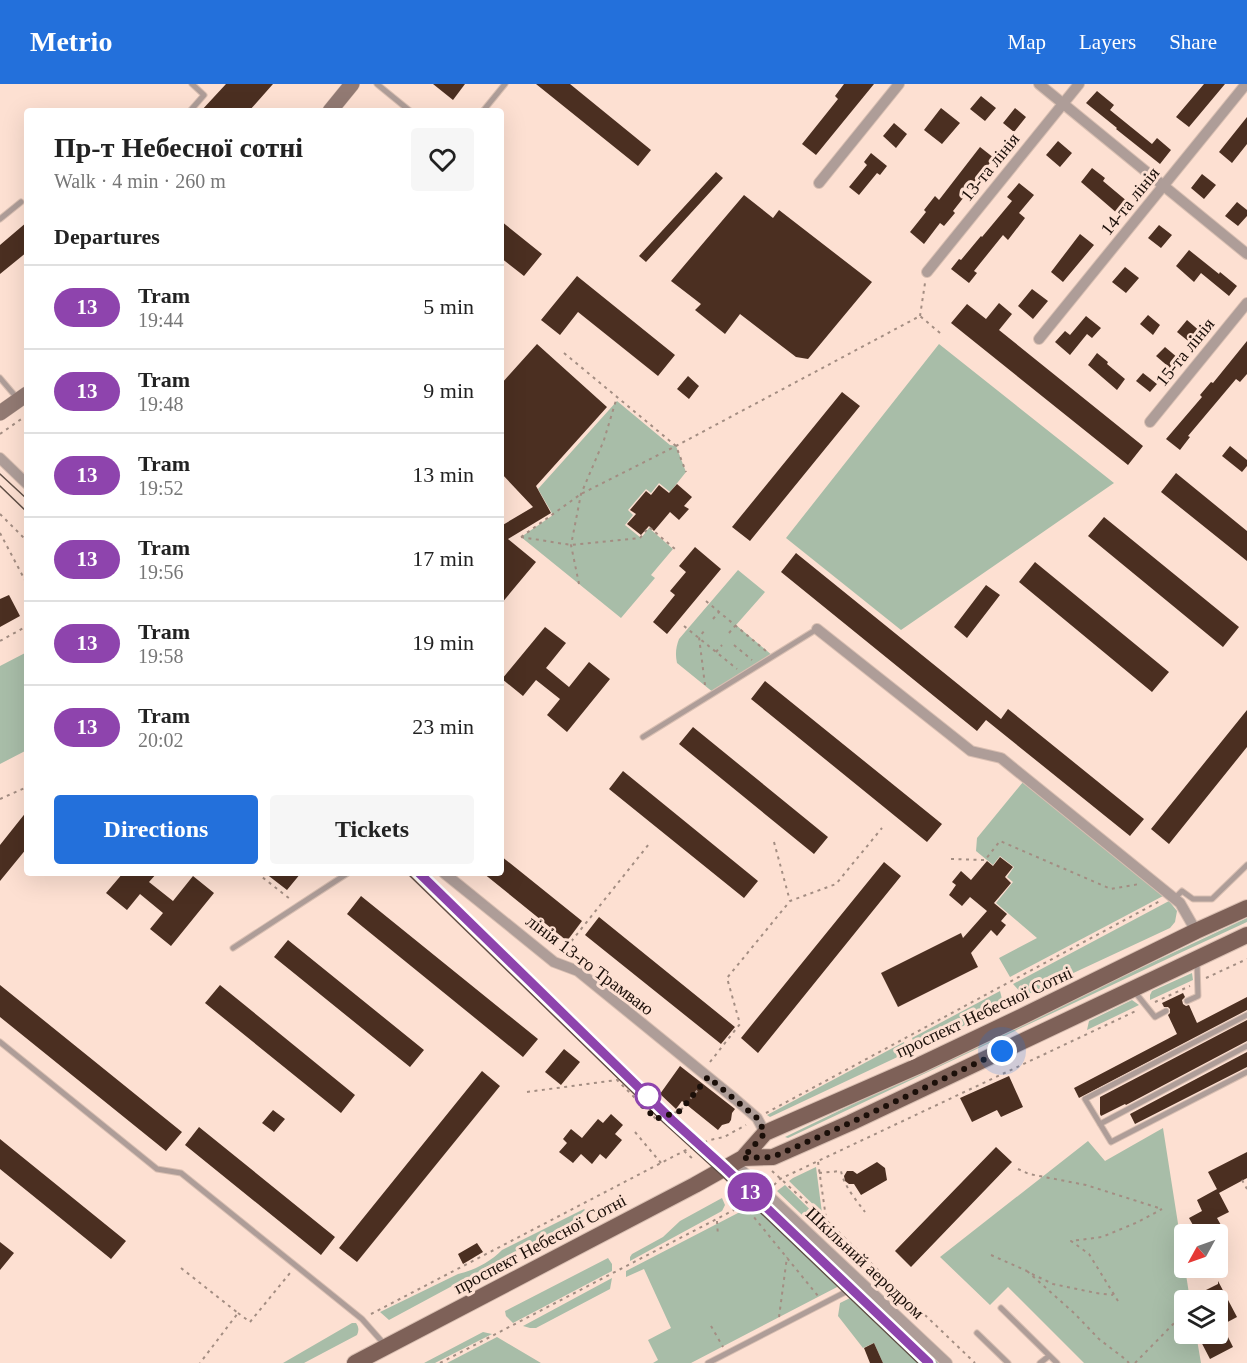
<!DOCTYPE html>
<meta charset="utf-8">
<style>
body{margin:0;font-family:Georgia,serif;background:#f6f6f6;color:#222;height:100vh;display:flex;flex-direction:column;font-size:22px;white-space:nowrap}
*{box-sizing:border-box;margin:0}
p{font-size:20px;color:#767676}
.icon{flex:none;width:33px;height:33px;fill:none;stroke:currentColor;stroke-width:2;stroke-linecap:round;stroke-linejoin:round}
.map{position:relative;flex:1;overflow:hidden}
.side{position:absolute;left:24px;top:24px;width:480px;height:768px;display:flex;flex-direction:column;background:#fff;border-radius:6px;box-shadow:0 6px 24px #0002}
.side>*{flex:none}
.badge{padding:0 12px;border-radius:20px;font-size:21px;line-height:39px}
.needle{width:39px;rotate:230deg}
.fabs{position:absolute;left:1174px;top:1140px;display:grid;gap:12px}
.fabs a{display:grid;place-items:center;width:54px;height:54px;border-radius:6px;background:#fff;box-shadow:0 6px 24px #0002;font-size:30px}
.you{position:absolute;width:30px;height:30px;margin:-15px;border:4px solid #fff;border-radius:50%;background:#1a73e8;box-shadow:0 0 0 9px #1a73e833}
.map>.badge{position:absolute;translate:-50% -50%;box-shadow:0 0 0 3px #fff}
h2{padding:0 30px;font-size:22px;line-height:54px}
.round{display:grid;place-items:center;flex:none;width:63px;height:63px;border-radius:6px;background:#f6f6f6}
.head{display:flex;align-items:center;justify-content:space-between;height:102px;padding:0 30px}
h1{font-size:28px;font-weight:800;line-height:45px}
.button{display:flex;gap:12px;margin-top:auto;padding:12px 30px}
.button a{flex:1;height:69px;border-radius:6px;background:#2370db;color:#fff;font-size:24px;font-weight:800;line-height:69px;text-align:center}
.button a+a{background:#f6f6f6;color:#222}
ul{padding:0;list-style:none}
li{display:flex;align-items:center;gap:18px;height:84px;padding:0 30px;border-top:2px solid #e0e0e0}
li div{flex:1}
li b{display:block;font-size:22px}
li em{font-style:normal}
li .badge{min-width:66px;font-weight:700;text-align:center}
header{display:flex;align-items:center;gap:36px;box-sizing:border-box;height:84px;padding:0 30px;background:#2370db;color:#fff}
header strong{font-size:28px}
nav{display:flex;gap:33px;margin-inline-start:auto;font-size:21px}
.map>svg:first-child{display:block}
</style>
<header>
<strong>Metrio</strong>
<nav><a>Map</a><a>Layers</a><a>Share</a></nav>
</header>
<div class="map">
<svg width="1247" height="1279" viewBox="0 0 1247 1279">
<rect width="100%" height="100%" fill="#fde0d2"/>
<path fill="#a8bda8" d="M939,260L1114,399L901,546L786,454Z
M617,317L670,361L676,362L686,388L670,408L659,399L651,409L646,405L628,426L633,431L625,441L641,454L649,444L673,465L651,491L655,494L621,534L521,453L553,431L538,405Z
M738,486L765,508L736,541L773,572L714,609L677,579C675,570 676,563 679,555Z
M27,568V666L0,680V582Z
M1023,698L1163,812L1010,893L999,874L1037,854L996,819L1013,798L1007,793L1014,783L1000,772L993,781L976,767L977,754Z
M1169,817L1177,827L1175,838L1170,844L1024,912L1013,900Z
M1247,834V838L1182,868L788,1054L785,1053L917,989Z
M1192,889L1193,896L1150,916V911L1152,907Z
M1000,907L1004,923L916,964L912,954Z
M1132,916L1139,921L1087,946L1089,937Z
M904,958L906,969L770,1033L767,1031Z
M1163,1044L1190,1216H1185V1250H1196L1201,1279H1084L1008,1203L990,1221L940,1173L1088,1057L1105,1077Z
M816,1083L822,1129L789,1097L793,1094Z
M785,1101L834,1149L828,1152L823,1151L777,1107Z
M722,1114L725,1121L722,1127L630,1177V1173L632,1170L663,1153L680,1137Z
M765,1115L843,1189L844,1195L841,1201L691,1279H653L658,1276L648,1256L671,1244L644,1185L626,1193V1187Z
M584,1125L585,1126L571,1138L389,1236L380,1228L458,1190C475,1186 490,1178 502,1166Z
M608,1174L612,1180V1187L513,1239L506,1232L505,1227Z
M612,1194L610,1205L536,1244H530L523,1242Z
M866,1210L939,1279H883L874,1259L863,1264L838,1232L840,1219L854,1212Z
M352,1239H356C359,1243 359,1247 357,1251L304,1279H283Z
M483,1248L492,1250L435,1279H424Z
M497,1253L541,1279H447Z"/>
<path fill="#4b2f21" d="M226,0H273L249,27H201Z
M433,0H465L453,16Z
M536,0H570L651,66L638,82Z
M844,0H874L816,71L802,60L838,15L835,12Z
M1204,0H1225L1189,43L1176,33Z
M1097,7L1114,21L1110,26L1152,60L1157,54L1171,66L1160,80L1116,45L1117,44L1086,19Z
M981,12L996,24L985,37L970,25Z
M941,24L960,39L942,60L924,46Z
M1015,24L1026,33L1014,48L1003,39Z
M1247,33V60L1232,79L1219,68Z
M894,39L907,50L896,64L883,52Z
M1058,57L1072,69L1060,83L1046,71Z
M980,63L994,74L970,103L971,104L953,127L955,129L944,142L940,139L924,160L910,148L926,128L924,126L935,112L939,116Z
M871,69L887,82L880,91L877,89L859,111L849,103L867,81L864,78Z
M1092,84L1105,94L1103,97L1128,118L1118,130L1081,98Z
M716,88L723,94L646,178L639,172Z
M1202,90L1216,101L1204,115L1191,104Z
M1019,99L1034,111L1019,129L1025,134L1008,156L1003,151L974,187L977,189L969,199L951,185L959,175L961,176L981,152L982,153L1012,117L1007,113Z
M744,111L773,134L779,126L872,198L808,275L796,273L740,230L725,250L695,226L701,220L671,197Z
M1237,118L1247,126V132L1238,142L1225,132Z
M501,137L542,170L524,192L501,174Z
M27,138V168L0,190V161Z
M1159,141L1172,151L1161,164L1148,154Z
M1080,150L1094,161L1063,198L1051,188Z
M1189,166L1219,190L1220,188L1237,202L1229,212L1201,189L1194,198L1176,182Z
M1125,183L1139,194L1126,209L1112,198Z
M577,192L675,271L658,292L578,228L560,251L541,236Z
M1032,205L1048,217L1033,235L1018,222Z
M999,219L1012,230L999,246L1143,362L1128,381L951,239L967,220L986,235Z
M1148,231L1160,241L1153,251L1140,240Z
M1086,232L1101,244L1092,254L1087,250L1070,271L1055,258L1065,247L1070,251Z
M1187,236L1202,249L1193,261L1177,248Z
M1247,257V290L1240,298L1236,295L1188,352L1190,353L1180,366L1166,355L1202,313L1200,311L1211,298L1213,299Z
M537,260L607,323L536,402L551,429L508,455L536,478L501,520V442L533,423L501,389V300Z
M1165,263L1178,274L1170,284L1156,272Z
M1097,269L1108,278L1107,280L1125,295L1117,306L1088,281Z
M1143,289L1157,300L1150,308L1136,297Z
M688,292L699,302L689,315L677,305Z
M842,308L860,322L750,457L732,443Z
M1230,362L1247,376V382L1242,388L1222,372Z
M1176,389L1247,447V477L1161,408Z
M677,400L692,413L684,422L689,425L679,436L670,428L654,447L649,442L641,451L627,440L636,430L630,426L646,407L651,411L659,401L669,409Z
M1104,433L1239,543L1223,563L1088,452Z
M695,463L721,485L667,550L653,538L675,511L670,507L686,488L679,482Z
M796,469L1001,635L1008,625L1144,735L1130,752L986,636L977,647L781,488Z
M1035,478L1169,588L1152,608L1019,498Z
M986,501L1000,511L967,554L954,543Z
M9,511L20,532L0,543V515Z
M545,543L566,559L546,584L569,603L589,578L610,595L567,648L547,631L560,615L536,596L523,612L502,595Z
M765,597L942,740L927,758L751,615Z
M1247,626V663L1169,760L1151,745Z
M693,643L828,753L814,770L679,660Z
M623,687L758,797L744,814L609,705Z
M27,727V764L0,797V761Z
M501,772L582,837L567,857L483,789H501Z
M1000,773L1013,783L1005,793L1011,799L994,819L1007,830L1001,837L1006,841L997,852L991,846L971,869L978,883L898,923L881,889L961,849L963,854L987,827L970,813L962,822L949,811L956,801L952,798L961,787L971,796L987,777L993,782Z
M884,778L901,792L758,969L741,954Z
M123,789H157L149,798L173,817L193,792L214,809L171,862L150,845L163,829L140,810L127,826L106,809Z
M265,789H301L287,806Z
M361,812L538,955L523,973L347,830Z
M599,833L735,943L721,960L585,851Z
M288,856L424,966L410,983L274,873Z
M0,901L182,1048L166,1067L0,933Z
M220,901L355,1011L341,1029L205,919Z
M1183,909L1185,913L1182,916L1183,920L1186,922L1189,921L1197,939L1247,913V926L1079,1014L1074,1004L1177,950L1168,931L1170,929V925L1168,923H1164L1162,919Z
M1247,936V957L1126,1021L1125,1020L1101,1032L1100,1030V1013Z
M564,965L580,978L561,1001L545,988Z
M1247,968V983L1135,1040L1130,1030Z
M680,982L735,1025L732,1029L731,1036L729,1039L722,1041L718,1046L682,1017L676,1025L660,1010Z
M482,987L500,1002L357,1178L339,1164Z
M1009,992L1023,1023L1001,1033L997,1026L972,1038L960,1014Z
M273,1026L285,1035L274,1048L262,1039Z
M611,1030L623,1041L615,1050L622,1056L606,1075L600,1070L592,1080L581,1070L573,1079L559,1068L567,1059L563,1055L571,1045L582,1054L598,1035L603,1039Z
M199,1043L335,1153L321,1171L185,1061Z
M0,1055L126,1157L111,1175L0,1085Z
M996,1063L1012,1078L911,1183L895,1167Z
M1247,1068V1094L1219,1109L1208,1088Z
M877,1078L885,1084L887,1096L861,1111L854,1100H849L845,1097L844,1092L847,1087H853L857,1090Z
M1217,1105L1229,1128L1217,1134L1226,1150H1198L1189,1134L1202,1127L1197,1116Z
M0,1158L14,1169L0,1186Z
M477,1159L483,1168L463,1180L458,1170Z
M1218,1197L1237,1233L1222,1241L1233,1263L1210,1275L1197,1250H1218V1216H1186L1218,1200Z
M874,1259L883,1279H870L864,1264Z"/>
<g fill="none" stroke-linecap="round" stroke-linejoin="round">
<defs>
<path id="service" d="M377,0L410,27
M190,27L204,11L192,0
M483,27L505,0
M0,135L21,118
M0,294L17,314
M643,653L817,545
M1174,815L1182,807L1193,815H1212L1247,781
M233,864L348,789
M1134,907L1155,933L1166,927
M1187,917L1198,912L1197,879
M1247,931L1085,1015L1111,1058L1247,988
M0,958L157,1085L181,1089L362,1235L385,1261
M1100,1040L1247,962
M1001,1224L1057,1279
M977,1249L1008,1279
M708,1279L861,1200
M1040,1279L1049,1272"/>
<path id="minor" d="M1039,0L1247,170
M819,99L899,0
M927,188L1079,0
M1039,255L1246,0
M1150,338L1247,219
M0,374L27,400
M817,545L971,667L1001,674L1180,819L1196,847
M444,789L554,878L578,887L735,1015L757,1034L765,1049
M734,1079L947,1279"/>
<path id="secondary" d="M330,27L352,0
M0,329L27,310"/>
<path id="primary" d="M743,1074L773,1073L850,1039L1247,851
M355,1279L695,1101L743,1074L765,1049L918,982L1023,932L1196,847L1247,824"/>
</defs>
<use href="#service" stroke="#d9bfb2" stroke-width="7"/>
<use href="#minor" stroke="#d9bfb2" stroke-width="12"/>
<use href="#secondary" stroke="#d9bfb2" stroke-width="16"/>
<use href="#primary" stroke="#d9bfb2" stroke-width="18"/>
<path stroke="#a38d82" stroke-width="2" stroke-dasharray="3 4.5" stroke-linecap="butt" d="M920,232L925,199
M564,269L676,362L686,388
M0,350L27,331
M0,430L27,457
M0,449L27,500
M521,453L581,410L676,362L920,232L940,249
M521,453L571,461L640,454L649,443L675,465
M579,500L571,461L581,410L604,356L617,313
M706,517L766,567
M713,535L719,528
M684,542L737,585
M729,549L735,542
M0,557L27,542
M734,561L752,576
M716,568L722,561
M705,601L699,553L705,546
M0,715L27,703
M774,758L790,817
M951,775L985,776L1000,757L1111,805L1139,800
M257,789L290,815
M562,869L649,760
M1206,894L1247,875
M1155,918L1190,902
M710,978L740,940L727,894L790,817L836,800L882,744
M527,1008L617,996L656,1035L680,1027L701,1002
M766,1029L1160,817
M635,1048L661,1079
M684,1067L693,1075
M818,1078L826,1134
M1018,1085L1029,1090L1086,1101L1162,1125
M772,1087L826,1136L975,1279
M819,1089L841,1087C844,1102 856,1116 865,1128
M1242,1096L1247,1105
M774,1101L780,1095L1138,926
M727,1108L744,1121L818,1212
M717,1137L718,1152
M991,1171L1027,1187
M181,1184L238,1229L200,1279
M1027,1187L1074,1229L1099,1255L1125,1275L1129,1279
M1032,1190L1053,1200L1096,1209L1113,1211
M1118,1217L1089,1170L1071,1157L1102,1153L1138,1138L1162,1125
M238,1229L250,1238L290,1189
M371,1230L684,1067L710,1056L724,1053L746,1041
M779,1233L787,1173
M711,1242L723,1263
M440,1279L757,1114
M1135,1279L1185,1228"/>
<use href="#service" stroke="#ae9d98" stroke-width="5"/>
<use href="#minor" stroke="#ae9d98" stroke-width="10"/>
<use href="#secondary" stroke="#927a73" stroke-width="15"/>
<use href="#primary" stroke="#7e6158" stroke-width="16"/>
<path stroke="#604f46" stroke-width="1.5" d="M0,390L27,415
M0,402L27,428
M407,789L663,1038L718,1088L918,1279"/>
</g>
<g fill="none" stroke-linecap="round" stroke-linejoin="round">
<defs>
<path id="line" d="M419,789L672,1036L725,1084L929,1279"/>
</defs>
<use href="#line" stroke="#fff" stroke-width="14"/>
<use href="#line" stroke="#8e44ad" stroke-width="9"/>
<path stroke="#1b0f09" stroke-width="6" stroke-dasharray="0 10.8" d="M648,1012L643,1022L656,1035L680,1027L708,993L757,1034L765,1049L743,1074L773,1073L850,1039L1002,967"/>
</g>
<circle fill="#fff" stroke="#8e44ad" stroke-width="3" cx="648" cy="1012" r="12"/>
<g text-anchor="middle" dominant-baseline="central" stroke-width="6" stroke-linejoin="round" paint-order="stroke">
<g font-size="18" fill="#1b0f09" stroke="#fde0d2">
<text transform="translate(990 83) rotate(-51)">13-та лінія</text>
<text transform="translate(1130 117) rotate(-51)">14-та лінія</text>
<text transform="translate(1185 268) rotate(-51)">15-та лінія</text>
<text transform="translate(590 881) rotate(37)">лінія 13-го Трамваю</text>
<text transform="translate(984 928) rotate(-25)">проспект Небесної Сотні</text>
<text transform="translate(540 1160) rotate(-28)">проспект Небесної Сотні</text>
<text transform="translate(865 1179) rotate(43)">Шкільний аеродром</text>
</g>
</g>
</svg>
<div class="fabs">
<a><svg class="needle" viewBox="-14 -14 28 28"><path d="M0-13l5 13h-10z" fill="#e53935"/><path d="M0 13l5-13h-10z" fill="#767676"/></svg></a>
<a><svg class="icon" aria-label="layers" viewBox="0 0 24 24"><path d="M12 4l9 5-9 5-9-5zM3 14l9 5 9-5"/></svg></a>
</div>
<div class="you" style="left:1002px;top:967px"></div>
<b class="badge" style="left:750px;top:1108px;background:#8e44ad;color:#fff">13</b>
<section class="side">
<div class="head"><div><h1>Пр-т Небесної сотні</h1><p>Walk · 4 min · 260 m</p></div><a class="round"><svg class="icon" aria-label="heart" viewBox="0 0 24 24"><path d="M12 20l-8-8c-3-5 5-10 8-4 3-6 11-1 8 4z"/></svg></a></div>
<h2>Departures</h2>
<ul>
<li><span class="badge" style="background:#8e44ad;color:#fff">13</span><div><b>Tram</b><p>19:44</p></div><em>5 min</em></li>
<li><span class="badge" style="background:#8e44ad;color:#fff">13</span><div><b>Tram</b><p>19:48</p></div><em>9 min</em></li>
<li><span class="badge" style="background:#8e44ad;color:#fff">13</span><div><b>Tram</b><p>19:52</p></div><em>13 min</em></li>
<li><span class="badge" style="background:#8e44ad;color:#fff">13</span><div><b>Tram</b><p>19:56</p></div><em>17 min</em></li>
<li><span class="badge" style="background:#8e44ad;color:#fff">13</span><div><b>Tram</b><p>19:58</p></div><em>19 min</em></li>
<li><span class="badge" style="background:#8e44ad;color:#fff">13</span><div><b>Tram</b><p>20:02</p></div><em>23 min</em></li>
</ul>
<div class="button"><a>Directions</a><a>Tickets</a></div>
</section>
</div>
